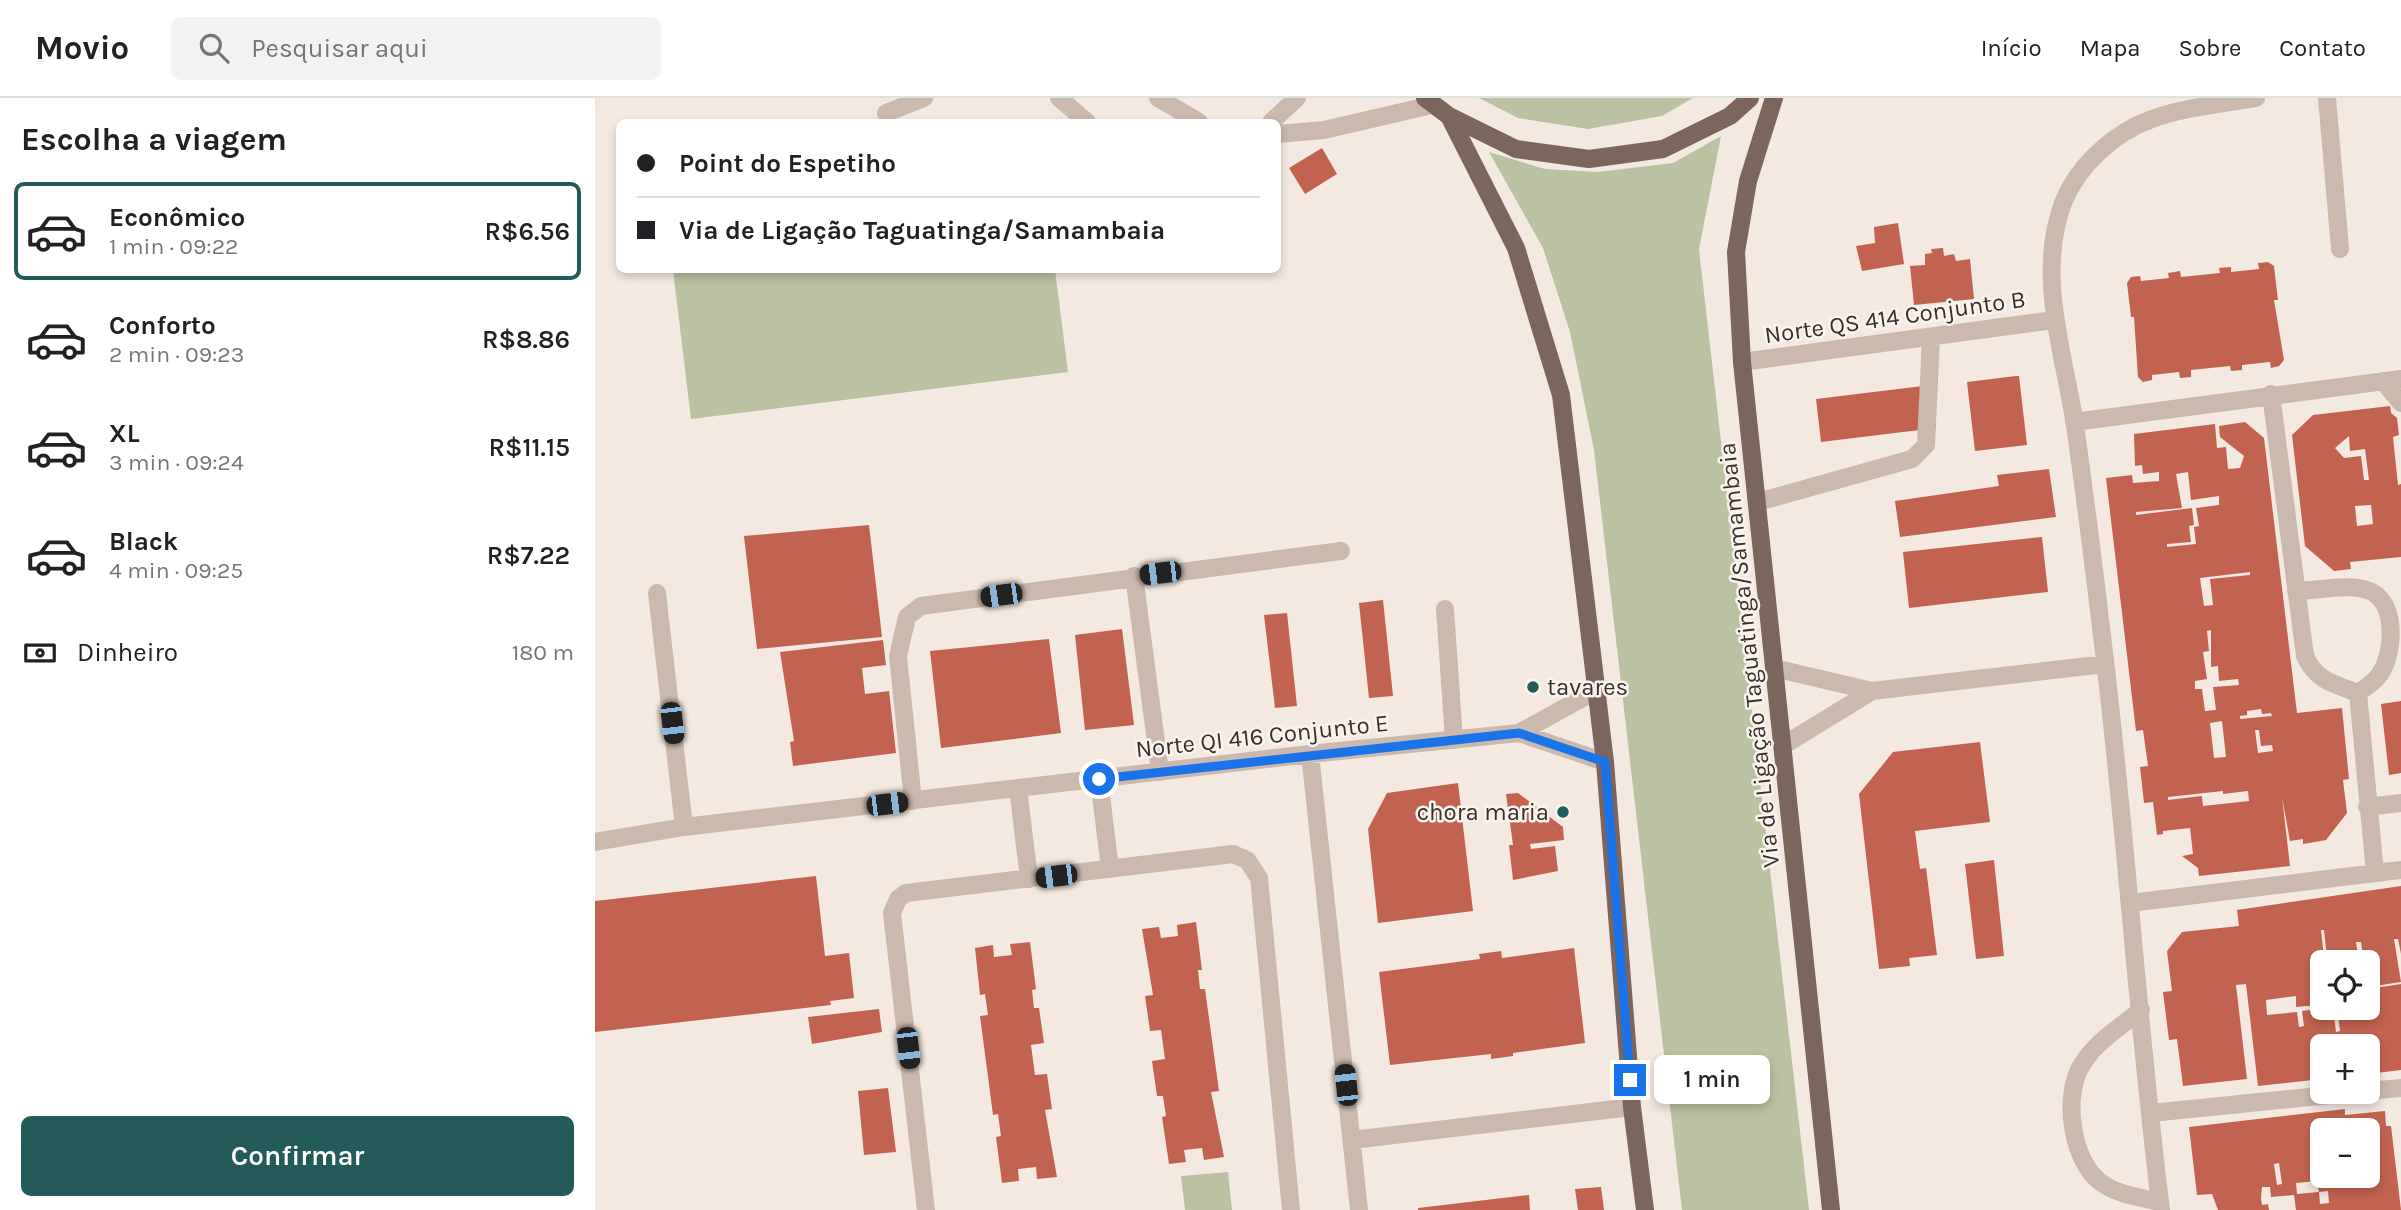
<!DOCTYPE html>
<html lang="pt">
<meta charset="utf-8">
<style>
body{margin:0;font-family:Karla,sans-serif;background:#f2f2f2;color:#202124;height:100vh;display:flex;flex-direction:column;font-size:26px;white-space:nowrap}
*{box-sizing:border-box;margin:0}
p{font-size:23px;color:#757577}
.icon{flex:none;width:38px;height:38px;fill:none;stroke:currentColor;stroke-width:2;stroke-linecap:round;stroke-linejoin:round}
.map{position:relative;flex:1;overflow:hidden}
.sheet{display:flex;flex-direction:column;background:#fff;width:595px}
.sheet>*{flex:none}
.top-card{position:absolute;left:21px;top:21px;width:665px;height:154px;border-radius:10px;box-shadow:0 4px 10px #0003;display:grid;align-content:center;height:154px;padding:0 21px;background:#fff}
.tools{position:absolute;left:1715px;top:852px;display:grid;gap:14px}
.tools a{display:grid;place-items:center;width:70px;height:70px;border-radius:10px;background:#fff;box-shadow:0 4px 10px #0003;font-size:35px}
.end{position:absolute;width:32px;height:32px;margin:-16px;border:9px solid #1a73e8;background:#fff;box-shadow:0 0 0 4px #fff}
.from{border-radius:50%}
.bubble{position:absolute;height:49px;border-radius:10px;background:#fff;box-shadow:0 4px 10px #0003;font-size:23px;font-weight:600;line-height:49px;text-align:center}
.car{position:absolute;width:21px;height:42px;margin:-21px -10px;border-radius:9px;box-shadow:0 0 5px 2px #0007;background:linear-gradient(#222 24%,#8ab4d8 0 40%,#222 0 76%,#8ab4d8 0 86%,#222 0)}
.top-card b{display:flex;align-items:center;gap:24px;height:66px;font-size:26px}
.top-card b+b{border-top:2px solid #e0e0e0}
.top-card i{width:18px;height:18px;background:#202124}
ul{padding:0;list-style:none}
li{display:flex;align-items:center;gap:21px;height:98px;margin:0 14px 10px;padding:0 7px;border:4px solid transparent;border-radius:10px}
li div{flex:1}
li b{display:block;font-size:26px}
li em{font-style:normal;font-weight:600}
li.selected{border-color:#225b5a}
li>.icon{width:63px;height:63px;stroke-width:1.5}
h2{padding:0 21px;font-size:32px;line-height:84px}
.pay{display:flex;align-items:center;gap:18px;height:77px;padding:0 21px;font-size:26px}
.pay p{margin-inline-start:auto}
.action{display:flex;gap:14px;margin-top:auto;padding:14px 21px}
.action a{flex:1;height:80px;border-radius:10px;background:#225b5a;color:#fff;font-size:28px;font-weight:600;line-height:80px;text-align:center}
header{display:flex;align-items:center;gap:42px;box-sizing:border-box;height:98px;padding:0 35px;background:#fff;border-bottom:2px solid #e0e0e0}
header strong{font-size:33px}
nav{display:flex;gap:38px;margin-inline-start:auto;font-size:24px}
.search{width:490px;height:63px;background:#f2f2f2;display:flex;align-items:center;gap:18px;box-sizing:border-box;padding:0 24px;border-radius:10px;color:#757577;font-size:26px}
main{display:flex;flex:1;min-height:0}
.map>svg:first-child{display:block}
</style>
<header>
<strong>Movio</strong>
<div class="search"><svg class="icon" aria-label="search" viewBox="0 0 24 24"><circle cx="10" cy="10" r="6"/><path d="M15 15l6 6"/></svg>Pesquisar aqui</div>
<nav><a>Início</a><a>Mapa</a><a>Sobre</a><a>Contato</a></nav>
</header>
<main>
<section class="sheet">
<h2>Escolha a viagem</h2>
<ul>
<li class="selected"><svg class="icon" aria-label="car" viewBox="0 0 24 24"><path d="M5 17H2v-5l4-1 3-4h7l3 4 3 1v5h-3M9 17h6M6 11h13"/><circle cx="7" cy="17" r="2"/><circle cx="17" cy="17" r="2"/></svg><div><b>Econômico</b><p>1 min · 09:22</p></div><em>R$6.56</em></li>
<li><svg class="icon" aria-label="car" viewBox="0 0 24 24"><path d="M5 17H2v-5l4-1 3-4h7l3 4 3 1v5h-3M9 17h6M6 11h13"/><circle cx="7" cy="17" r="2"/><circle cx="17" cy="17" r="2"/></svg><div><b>Conforto</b><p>2 min · 09:23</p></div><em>R$8.86</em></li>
<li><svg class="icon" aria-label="car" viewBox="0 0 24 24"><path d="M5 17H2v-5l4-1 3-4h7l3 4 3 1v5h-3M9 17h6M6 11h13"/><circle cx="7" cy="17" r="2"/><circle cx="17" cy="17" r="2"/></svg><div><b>XL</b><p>3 min · 09:24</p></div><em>R$11.15</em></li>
<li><svg class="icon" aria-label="car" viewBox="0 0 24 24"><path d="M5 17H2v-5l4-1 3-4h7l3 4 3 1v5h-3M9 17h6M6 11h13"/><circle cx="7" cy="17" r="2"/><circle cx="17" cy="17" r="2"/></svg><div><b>Black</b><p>4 min · 09:25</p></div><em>R$7.22</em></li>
</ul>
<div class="pay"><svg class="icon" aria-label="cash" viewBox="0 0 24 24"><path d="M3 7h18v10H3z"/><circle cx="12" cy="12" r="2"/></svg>Dinheiro<p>180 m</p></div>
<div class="action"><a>Confirmar</a></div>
</section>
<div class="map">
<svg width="1806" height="1112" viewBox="0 0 1806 1112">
<rect width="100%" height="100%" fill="#f3e9e1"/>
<path fill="#bac2a1" d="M884,0H1098L1067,18L993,31L923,20Z
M1126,38L1104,151L1214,1112H1087L999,352L975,234L948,150L894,54L950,71L1003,74L1078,65Z
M78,172H460L473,274L96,321Z
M633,1074L637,1112H590L586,1078Z"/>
<path fill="#c26350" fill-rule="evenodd" d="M727,50L742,76L710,96L694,70Z
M1303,125L1309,166L1267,173L1261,148L1280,145L1279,129Z
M1348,150L1349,158L1359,156L1361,163L1375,161L1379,201L1319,207L1315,168L1330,167V156L1337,155L1336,151Z
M1673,164L1679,168L1683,202H1679L1689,262L1684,268L1676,270L1675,264L1647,267V272L1636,273L1635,268L1596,272V279L1585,280L1584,274L1557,277V282L1548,284L1543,279L1539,219H1536L1532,185L1536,179L1545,178L1546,183L1574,180L1573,175L1585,173L1586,179L1625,175L1624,170L1636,169V174L1664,171L1663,165Z
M1421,278H1424L1432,347L1380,353L1372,284Z
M1336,287L1341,330L1226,344L1221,301Z
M1795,308L1796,315L1802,320L1804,337L1798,339L1803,387L1806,386V459L1755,464L1756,471L1739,473L1710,448L1697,337L1718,317ZM1754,338L1755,353L1770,351L1774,382H1769L1766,358L1749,360L1740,350ZM1776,407L1778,426L1762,428L1760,408Z
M1650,324L1669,340L1702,615L1747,610L1754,681L1748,682L1752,715L1731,742L1708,746V741L1695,743L1687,699L1695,768L1604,778L1603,770L1587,758L1598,756L1595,730L1568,733V736L1562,737L1558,704L1549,705L1545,669L1553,668L1548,632L1541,633L1511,380L1537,377L1538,385L1564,383V374L1548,376L1547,367L1540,368L1539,336L1620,326L1622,350L1631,349L1633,371L1645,370L1649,358L1625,339L1624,328ZM1593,374L1596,402L1624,398V407L1601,410L1604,428L1599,429L1601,446L1572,449V446L1596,444L1594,428L1599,427L1597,410L1541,417V414L1587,410L1581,376ZM1655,474V477L1615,481L1618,507L1609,508L1605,480ZM1616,532V569L1623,568L1624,583L1643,581L1644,587L1618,589L1621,612L1610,613L1607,591H1600V583L1612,581L1608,554L1614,553L1612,533ZM1666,611L1667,616L1676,615L1677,618L1645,621V618L1652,617V613ZM1627,623L1631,659L1619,660L1615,625ZM1660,632H1664L1666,648L1677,647L1678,653L1663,655ZM1628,693V696L1653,693L1654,703L1608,708L1607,698L1573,702V699Z
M1454,371L1461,419L1305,439L1300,403L1404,388L1402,377Z
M274,427L287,539L162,551L149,438Z
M1447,439L1453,494L1314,510L1308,454Z
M788,502L798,598L774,600L764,505Z
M692,515L702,608L680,610L669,517Z
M527,531L539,627L490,632L480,537Z
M454,541L466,635L346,650L335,553Z
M288,542L291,567L267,570L270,596L294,593L301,655L198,668L195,644L199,643L185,554Z
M1806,603V675L1794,677L1786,606Z
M1385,644L1395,724L1320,733L1325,771L1331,770L1342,857L1314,860L1315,868L1284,871L1264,696L1298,654Z
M863,685L878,813L783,825L773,731L792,695Z
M923,695L968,729L969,742L935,746L936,751L960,748L963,773L918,782L914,747H918L911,696Z
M1399,762L1409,858L1381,861L1370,766Z
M221,778L230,858L254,855L259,900L235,903L236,907L0,934V803Z
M1806,788V856L1803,841H1799L1806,884L1773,889V864H1769L1766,844H1761L1764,864H1727V910H1738L1741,934L1745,933L1742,910H1773V891L1806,886V972L1773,976V948H1727V981L1663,988L1651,886L1641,887L1652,981L1588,988L1582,941L1574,942L1568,894L1577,893L1572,853L1587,834L1644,828L1642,812ZM1726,832H1729L1732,860H1729ZM1701,898V909L1723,907L1722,911L1707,913L1709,928L1704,929L1702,914L1672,917L1671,902Z
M601,824L607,872H603L605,891H610L624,993L616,994L629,1059L609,1062L607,1050L589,1052L591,1064L574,1066L567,1019L571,1018L568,998H562L557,963L570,961L566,932L555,933L550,898L558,897L547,831L564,829L566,840L583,838L582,827Z
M435,844L441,891L437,892L439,910H444L449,945L436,947L440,977L452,976L457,1011L450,1012L462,1079L442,1081L441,1069L423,1071L424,1083L407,1085L401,1039L406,1038L403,1016L398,1017L385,918L393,917L390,896L385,897L380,850L398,847L399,859L417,857L415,846Z
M979,850L990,945L918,955V958L896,961V956L795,967L784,874L885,861L884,856L906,853L907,860Z
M284,911L287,934L217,946L213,919Z
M293,990L301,1054L269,1057L263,993Z
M1750,1011V1017L1790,1013L1791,1028H1796L1806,1112H1701L1699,1097L1676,1099L1675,1089H1667L1666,1100L1667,1107L1673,1106L1674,1112H1623L1617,1096L1602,1097L1594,1029ZM1727,1032H1773V1078H1727ZM1684,1065L1687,1086L1682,1087L1679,1066ZM1722,1083L1724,1094L1733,1093L1734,1105L1725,1106L1724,1094L1702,1096L1701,1085Z
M1006,1089L1009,1112H983L980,1091Z
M934,1097L935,1112H823V1110Z"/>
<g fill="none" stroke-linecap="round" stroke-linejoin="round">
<path stroke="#cbb9ad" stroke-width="18" d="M464,0L492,24
M563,0L604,24
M1732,0L1745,151
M291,15L329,0
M676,24L702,0
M682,36L729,32L837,7
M1147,264L1459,222
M1788,283L1806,305
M1676,296L1710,558C1721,583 1739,586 1763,595
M1479,324L1806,281
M1163,404L1317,361L1331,347L1336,239
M539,478L565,674
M1701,493C1721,493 1752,485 1772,492C1801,501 1799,547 1789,569C1784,581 1773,588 1763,595
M62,495L89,729
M850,511L859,642
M1179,570L1277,593L1510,566
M1763,595L1780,775
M924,635L1010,664
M1189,647L1277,593
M715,656L764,1112
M504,681L515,771
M423,690L434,781
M318,703L303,558L312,519L326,508L746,453
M1772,709L1806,705
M0,744L89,729L715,656L924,635L1000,593
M1535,805L1806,772
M1546,912C1525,929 1496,947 1484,972C1469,1003 1477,1060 1504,1083C1521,1097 1545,1099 1565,1104
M1773,993L1806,990
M1556,1015L1764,994
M757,1042L1037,1009
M331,1112L297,815L303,801L311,795L638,756L652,762L664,780L696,1112
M1566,1112C1543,930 1532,746 1510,563C1501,485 1491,406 1480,327C1469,255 1441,178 1468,105C1483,67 1520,34 1557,21C1589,9 1628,6 1661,0"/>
<path stroke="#7b655d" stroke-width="18" d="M830,0L854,18L921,51L994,61L1068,51L1135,18L1155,0
M1179,0L1153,83L1141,154L1147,264L1236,1112
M854,18L921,150L966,297L1010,664L1037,1009L1050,1112"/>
</g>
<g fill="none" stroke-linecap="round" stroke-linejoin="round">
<path stroke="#1a73e8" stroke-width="9" d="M504,681L924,635L1010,664L1035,982"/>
</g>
<g fill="#225b5a" stroke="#faf4ee" stroke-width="2.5">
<circle cx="938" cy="589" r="7"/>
<circle cx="968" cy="714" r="7"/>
</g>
<g text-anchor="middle" stroke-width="5" stroke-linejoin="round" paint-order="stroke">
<g font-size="24" fill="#3a2f2b" stroke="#faf4ee">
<text transform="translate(1300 219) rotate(-8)" y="8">Norte QS 414 Conjunto B</text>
<text transform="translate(1154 557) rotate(-96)" y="8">Via de Ligação Taguatinga/Samambaia</text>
<text transform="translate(667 638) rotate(-6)" y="8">Norte QI 416 Conjunto E</text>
</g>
<g font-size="24" fill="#3a2f2b" stroke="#faf4ee" text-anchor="start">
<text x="952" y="597">tavares</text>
<text x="954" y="722" text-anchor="end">chora maria</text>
</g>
</g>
</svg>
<div class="tools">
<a><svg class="icon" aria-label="locate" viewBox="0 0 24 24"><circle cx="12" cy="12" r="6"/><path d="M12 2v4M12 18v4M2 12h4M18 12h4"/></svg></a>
<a>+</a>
<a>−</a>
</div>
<i class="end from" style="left:504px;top:681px"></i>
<i class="end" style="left:1035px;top:982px"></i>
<div class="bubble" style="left:1059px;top:957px;width:116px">1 min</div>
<i class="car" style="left:565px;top:475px;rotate:263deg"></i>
<i class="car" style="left:406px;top:497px;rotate:262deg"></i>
<i class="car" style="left:77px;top:625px;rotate:173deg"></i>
<i class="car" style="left:292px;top:706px;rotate:83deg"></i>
<i class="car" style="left:461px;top:778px;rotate:263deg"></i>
<i class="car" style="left:313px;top:950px;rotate:173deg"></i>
<i class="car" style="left:751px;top:987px;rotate:354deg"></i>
<div class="top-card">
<b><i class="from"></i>Point do Espetiho</b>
<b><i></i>Via de Ligação Taguatinga/Samambaia</b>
</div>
</div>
</main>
